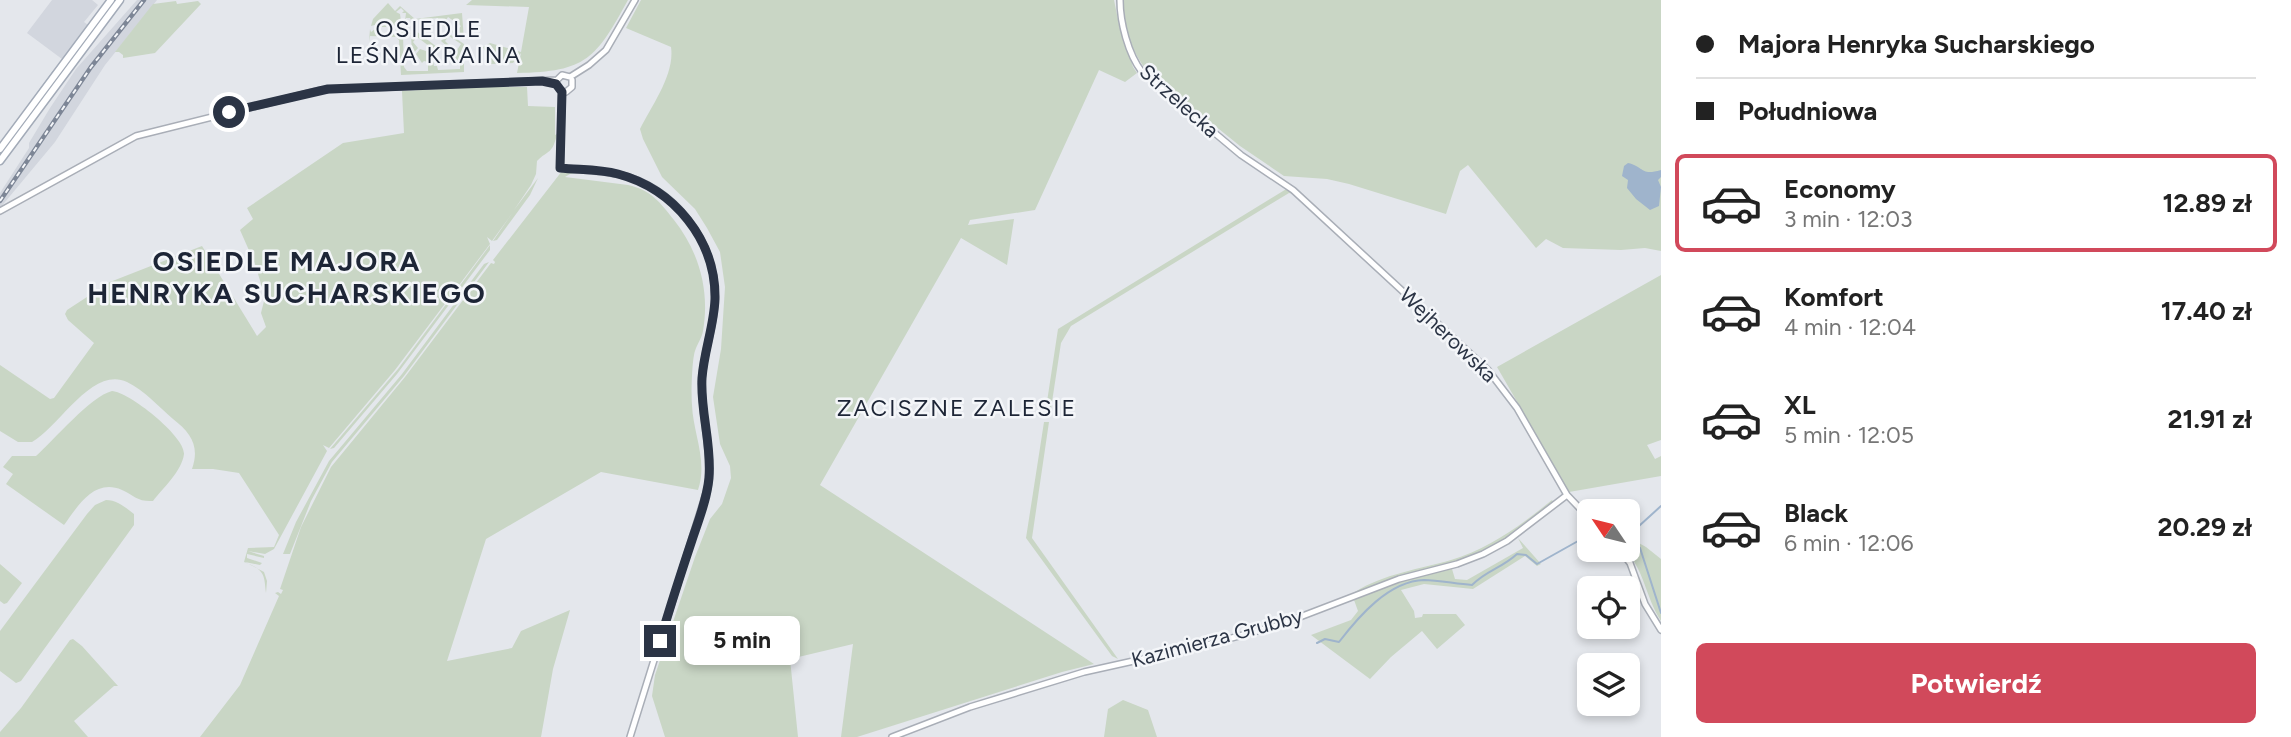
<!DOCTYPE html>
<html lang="pl">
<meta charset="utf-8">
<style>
body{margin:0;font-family:Figtree,sans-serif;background:#f6f6f6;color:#222;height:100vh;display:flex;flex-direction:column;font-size:26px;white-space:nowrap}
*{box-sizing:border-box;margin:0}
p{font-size:23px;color:#767676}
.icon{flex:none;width:38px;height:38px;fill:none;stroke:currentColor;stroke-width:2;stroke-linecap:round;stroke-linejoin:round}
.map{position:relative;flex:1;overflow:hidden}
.details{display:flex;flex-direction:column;background:#fff;width:630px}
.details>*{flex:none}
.hud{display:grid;align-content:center;height:154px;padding:0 35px;background:#fff}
.needle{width:46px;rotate:305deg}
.controls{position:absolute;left:1577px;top:499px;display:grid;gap:14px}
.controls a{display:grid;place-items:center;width:63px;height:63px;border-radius:10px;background:#fff;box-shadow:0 4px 10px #0003;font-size:35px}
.end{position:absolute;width:32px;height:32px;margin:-16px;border:9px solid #2b3445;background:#fff;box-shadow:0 0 0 4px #fff}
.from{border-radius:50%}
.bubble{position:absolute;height:49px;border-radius:10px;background:#fff;box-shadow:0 4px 10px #0003;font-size:23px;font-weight:700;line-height:49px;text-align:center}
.hud b{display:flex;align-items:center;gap:24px;height:66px;font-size:26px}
.hud b+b{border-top:2px solid #e0e0e0}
.hud i{width:18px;height:18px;background:#222}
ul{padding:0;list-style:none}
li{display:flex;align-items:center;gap:21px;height:98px;margin:0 14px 10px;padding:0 21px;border:4px solid transparent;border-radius:10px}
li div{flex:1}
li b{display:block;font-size:26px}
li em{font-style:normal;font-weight:700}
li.on{border-color:#d1495b}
li>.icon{width:63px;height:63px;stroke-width:1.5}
.primary-button{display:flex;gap:14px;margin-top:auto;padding:14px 35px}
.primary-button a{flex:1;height:80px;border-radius:10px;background:#d1495b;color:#fff;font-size:28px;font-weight:700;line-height:80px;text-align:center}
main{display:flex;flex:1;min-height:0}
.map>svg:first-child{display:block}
</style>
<main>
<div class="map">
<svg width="1661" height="737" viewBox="0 0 1661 737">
<rect width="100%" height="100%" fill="#e4e7ec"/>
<path fill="#d2d6de" d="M52,0H92L98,5L84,22L88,25L62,59L27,33Z
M137,0H157L105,65L55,142L0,208V193L29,148V143L50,108L76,69Z"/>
<path fill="#c9d6c5" d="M472,0H628C596,58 587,72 517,73L521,53L513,63L491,64L483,47L490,43L521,52L529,7L466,5Z
M641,0H1114L1120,30L1123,32L1133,67L1137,73L1125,82L1099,70L1035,210L970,220L968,225L1014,219L1007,265L961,238L820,485L1094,664L1062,672L857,737H841L853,644L790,659L798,737H665L652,696L655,675L695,557L710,519L722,504L731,478L730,466L720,444L713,397L721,349L725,287L720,252L707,228L695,209L662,177L643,139L640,129C652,105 675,74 671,47L626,28Z
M1122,0H1661V251L1645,248L1621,250L1563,248L1546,239L1536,248L1468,165L1460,171L1446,214L1349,184L1327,179L1284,176L1240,146L1147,71C1131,51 1124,26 1122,0Z
M176,1L177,4L198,1L201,4L155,53L123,58V55L119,52H115L153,4Z
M388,3L395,11L400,6L415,19L462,13L464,40L461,35H456L449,30L457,31L461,26L448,17L445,22L449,26L448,29L441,24L442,21H438V18L411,20L410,18H406L405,21L406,13H402L404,11L401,8L396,12L400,14L401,21H398L399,25L401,24L400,27L386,24V27H378V24L371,26L373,19Z
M370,29L371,32L375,29V32L401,34L402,31L405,34L403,35L404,67L407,71H428V62L424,61L422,63L416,54L420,49L426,51L429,46L417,37L413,42L418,48L412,55L411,34L409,33L412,32V34H416V31L437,47L439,45L440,49L432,57L434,66H437L438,70L460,69V61L455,60L453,62L451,60L450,51L448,49L450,47L457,50L461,44L449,36L445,41L449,45L448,47L441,41L448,33L464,44V72L401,75L399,40L396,37L370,36L369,42Z
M478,87H527L528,106L555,107V135L557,134C552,155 549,149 537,161L536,174L531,185L514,210L538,178L530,195L497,240L493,241L513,212L492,241L487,237L490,244L395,370L329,448L323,445L327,451L274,549L265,554L248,551L264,556V558L247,554V558L262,563L260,565L245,562L264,572L267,581L266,593C264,574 265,570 244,562L248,548L274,547L279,535L239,473L213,469H192C200,446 191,433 173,419C159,407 144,390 127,382C92,366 60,426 32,442H18L0,431V365L50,399L54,398L94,343L68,320L65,314L67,310L110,282L202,246L257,336L266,327L261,313L265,297L255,264L240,230L253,219L247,208L343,143L404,133L402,91Z
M562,171L581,172L570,174L565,177L628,185C651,190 660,202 674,220C699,252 710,290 703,331C702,338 697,344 695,351C692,359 691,395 692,405C693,433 708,461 698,490L601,472L486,539L447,661L512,648L521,631L570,610L553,669L541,737H200L240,685L279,596L275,593L278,592L281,594L283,590L280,589L301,527L331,467L405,377L491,263L494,264L495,262L493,260Z
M1288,188L1294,194L1289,193L1071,326L1061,343L1050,415H1045L1058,329Z
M490,245V250L397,374L334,448L330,449L398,369Z
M489,262L404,376L332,462L311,501L290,554H283L296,522L329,461L402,374L484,264Z
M1661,275V440L1647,445L1655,459L1661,456V476L1569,492L1497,367Z
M112,391C129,392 185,436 184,454C182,471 163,488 153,501C138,502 135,496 122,490C94,478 78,506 64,525L6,484L13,474L3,467L12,456H36C54,440 91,396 112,391Z
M1044,422H1049L1032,538L1118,659L1112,656L1026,538Z
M106,500C117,500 125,507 134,514V525L21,681L16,683L0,671V631L87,514L95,505Z
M1552,500L1554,503C1536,518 1517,533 1497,545C1458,568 1400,580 1357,593L1355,592C1383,574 1420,569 1451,560C1491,548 1521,525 1552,500Z
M1628,537L1646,547L1661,559V621C1646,598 1644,569 1625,550H1628Z
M1518,538L1541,564L1537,566L1525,556L1473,589L1424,584L1401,590L1414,611L1415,618L1422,617L1423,614H1456L1465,625L1437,649L1422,631L1391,657L1370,679L1311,635L1351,620L1358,611L1354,600L1407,579L1452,569L1455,579L1467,580L1523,548Z
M0,564L22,583L7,603L4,604L0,601Z
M73,639L82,646L118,686H114L74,721L88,737H0V732L21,708L70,640Z
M1123,700L1148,710L1157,737H1104L1108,709Z"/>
<path fill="#9fb4cc" d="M1628,163C1645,167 1640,176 1661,170V177L1658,180L1661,187L1659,206L1650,210L1636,199L1627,188L1628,180L1622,176L1624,166Z"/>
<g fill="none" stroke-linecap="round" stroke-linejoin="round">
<path stroke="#9fb4cc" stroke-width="2" d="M22,115L54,71
M1628,536L1661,506
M1628,543L1640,548L1661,613
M1317,643L1325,639L1339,642C1359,616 1389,581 1424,580C1439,580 1456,584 1472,585C1487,570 1502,568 1517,554L1526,555L1537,564L1587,536"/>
<defs>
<path id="secondary" d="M1120,0C1120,22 1128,54 1142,72L1241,155L1293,190L1488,370L1517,408L1567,495L1589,518
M570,77L589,65L606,50L635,0
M562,91L560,168C583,170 606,170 629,177C680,194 717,246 715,301C714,328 703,353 702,380C701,416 712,450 708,487L630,737
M566,92L572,87V80
M0,211L136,136L321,90L557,80L562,75L570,77
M1620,550L1630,563L1645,604L1661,630
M892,737L970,707L1084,672L1210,644L1279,625L1399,579L1457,564L1483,554L1507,541L1567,495"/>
<path id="primary" d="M0,149L111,0
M0,161L120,0"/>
</defs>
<use href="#secondary" stroke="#a9aeb7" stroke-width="8"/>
<use href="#primary" stroke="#a3abb8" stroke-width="9"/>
<use href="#secondary" stroke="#fff" stroke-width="5"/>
<use href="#primary" stroke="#fff" stroke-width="6"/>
<defs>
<path id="rail" d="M0,201L91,67L144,0"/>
</defs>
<use href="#rail" stroke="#7d8696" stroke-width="4.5"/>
<use href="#rail" stroke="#f4f6f9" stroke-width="2" stroke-dasharray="5" stroke-linecap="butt"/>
</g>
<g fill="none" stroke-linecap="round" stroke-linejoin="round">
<path stroke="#2b3445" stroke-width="9" d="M229,112L328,89L542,81L556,84L562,92L560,168C579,170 599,169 618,174C674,189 716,240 715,299C714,326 704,351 702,378C700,411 712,444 709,478C707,499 699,519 692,540C681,573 670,607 660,641"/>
</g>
<g text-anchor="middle" stroke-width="5" stroke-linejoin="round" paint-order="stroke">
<g font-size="21" fill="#2b3445" stroke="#f4f6f9">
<text transform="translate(1179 101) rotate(42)" y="7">Strzelecka</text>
<text transform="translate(1448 335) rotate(44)" y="7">Wejherowska</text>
<text transform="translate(1217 638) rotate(-15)" y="7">Kazimierza Grubby</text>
</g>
<g font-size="23" letter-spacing="2" fill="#1d2536" stroke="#f4f6f9">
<text x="429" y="37">OSIEDLE<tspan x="429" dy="26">LEŚNA KRAINA</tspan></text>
<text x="957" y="416">ZACISZNE ZALESIE</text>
</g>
<g font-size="28" font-weight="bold" letter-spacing="2" fill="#1d2536" stroke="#f4f6f9">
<text x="287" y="271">OSIEDLE MAJORA<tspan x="287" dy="32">HENRYKA SUCHARSKIEGO</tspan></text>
</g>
</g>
</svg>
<div class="controls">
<a><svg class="needle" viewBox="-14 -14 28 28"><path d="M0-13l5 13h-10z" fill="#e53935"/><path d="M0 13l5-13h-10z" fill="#767676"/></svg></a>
<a><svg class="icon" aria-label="locate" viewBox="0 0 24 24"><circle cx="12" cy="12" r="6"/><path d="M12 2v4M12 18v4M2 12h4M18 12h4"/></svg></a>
<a><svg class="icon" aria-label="layers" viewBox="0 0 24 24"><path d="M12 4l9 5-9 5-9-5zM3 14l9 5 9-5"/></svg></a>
</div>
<i class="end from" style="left:229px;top:112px"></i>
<i class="end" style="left:660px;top:641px"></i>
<div class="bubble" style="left:684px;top:616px;width:116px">5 min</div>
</div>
<section class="details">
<div class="hud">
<b><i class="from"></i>Majora Henryka Sucharskiego</b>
<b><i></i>Południowa</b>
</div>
<ul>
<li class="on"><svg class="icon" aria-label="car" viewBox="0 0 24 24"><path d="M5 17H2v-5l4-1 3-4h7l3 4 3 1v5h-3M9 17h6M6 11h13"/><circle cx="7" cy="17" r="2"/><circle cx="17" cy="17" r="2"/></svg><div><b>Economy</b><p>3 min · 12:03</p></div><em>12.89 zł</em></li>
<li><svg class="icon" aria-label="car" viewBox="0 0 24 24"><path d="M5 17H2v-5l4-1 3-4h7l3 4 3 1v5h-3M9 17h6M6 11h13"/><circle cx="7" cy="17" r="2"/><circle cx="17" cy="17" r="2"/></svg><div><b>Komfort</b><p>4 min · 12:04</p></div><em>17.40 zł</em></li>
<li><svg class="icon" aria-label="car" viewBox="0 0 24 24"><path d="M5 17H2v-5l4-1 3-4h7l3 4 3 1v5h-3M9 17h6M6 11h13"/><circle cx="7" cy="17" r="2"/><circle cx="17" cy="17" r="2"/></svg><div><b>XL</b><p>5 min · 12:05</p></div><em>21.91 zł</em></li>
<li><svg class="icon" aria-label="car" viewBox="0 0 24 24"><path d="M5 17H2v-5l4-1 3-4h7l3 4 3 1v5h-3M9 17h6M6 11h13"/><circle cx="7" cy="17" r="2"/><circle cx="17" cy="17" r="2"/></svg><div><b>Black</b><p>6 min · 12:06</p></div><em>20.29 zł</em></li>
</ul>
<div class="primary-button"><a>Potwierdź</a></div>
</section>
</main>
